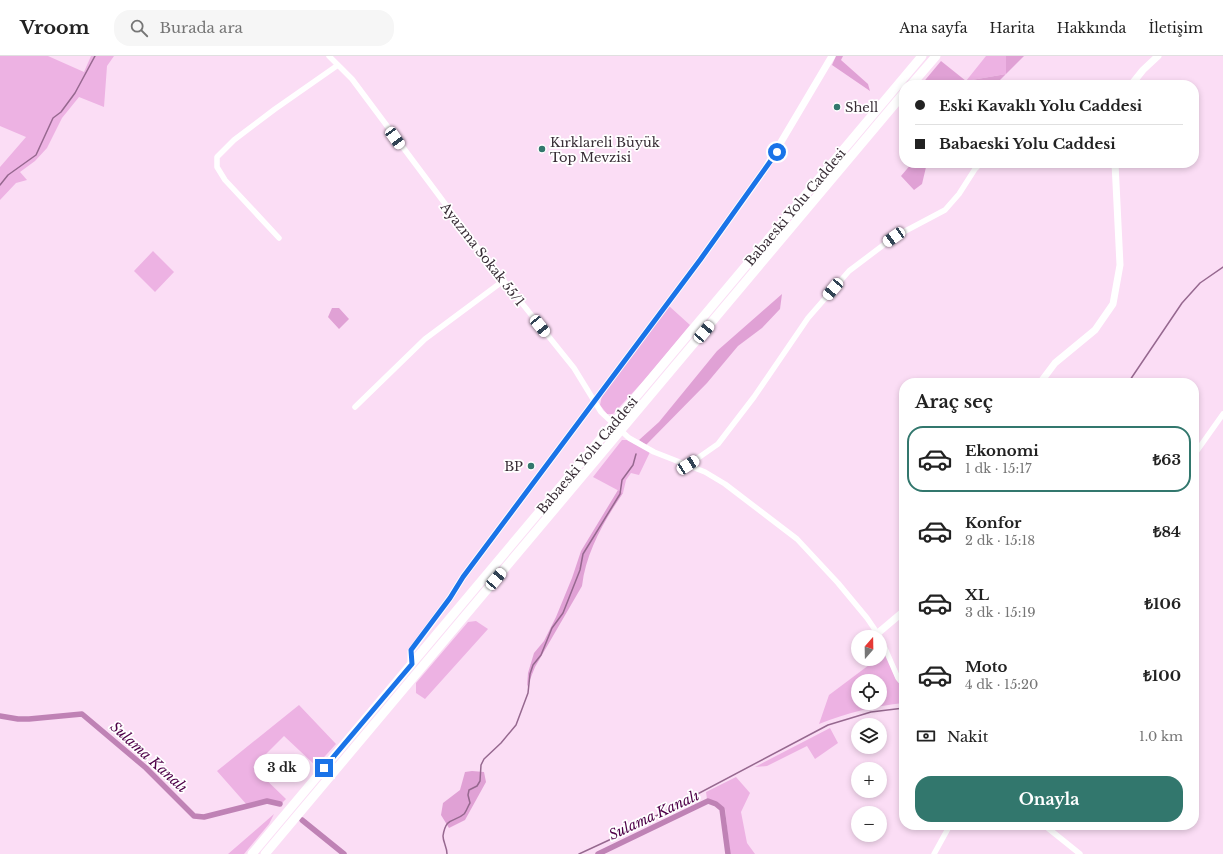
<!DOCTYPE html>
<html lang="tr">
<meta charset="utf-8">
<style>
body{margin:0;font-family:"Libre Baskerville",serif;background:#f6f6f6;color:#222;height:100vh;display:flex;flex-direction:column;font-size:15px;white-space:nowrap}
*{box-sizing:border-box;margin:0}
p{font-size:13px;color:#767676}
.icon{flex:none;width:22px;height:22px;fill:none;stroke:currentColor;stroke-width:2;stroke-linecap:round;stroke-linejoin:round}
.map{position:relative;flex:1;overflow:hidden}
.drawer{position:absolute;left:899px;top:322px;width:300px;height:452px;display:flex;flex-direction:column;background:#fff;border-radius:16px;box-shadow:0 2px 6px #0003}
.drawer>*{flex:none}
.banner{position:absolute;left:899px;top:24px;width:300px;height:88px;border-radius:16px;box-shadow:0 2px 6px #0003;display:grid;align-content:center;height:88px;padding:0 16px;background:#fff}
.needle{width:26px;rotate:20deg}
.fabs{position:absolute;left:851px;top:574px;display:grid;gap:8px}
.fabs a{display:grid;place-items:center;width:36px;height:36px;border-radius:50%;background:#fff;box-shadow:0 2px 6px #0003;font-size:20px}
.end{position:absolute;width:18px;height:18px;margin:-9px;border:5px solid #1a73e8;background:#fff;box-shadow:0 0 0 2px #fff}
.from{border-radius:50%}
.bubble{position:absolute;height:28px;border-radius:14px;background:#fff;box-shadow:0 2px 6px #0003;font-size:13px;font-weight:700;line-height:28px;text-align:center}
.car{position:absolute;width:12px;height:24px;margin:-12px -6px;border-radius:5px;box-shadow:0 0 3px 1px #0007;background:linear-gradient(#fff 24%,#345 0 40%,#fff 0 76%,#345 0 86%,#fff 0)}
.banner b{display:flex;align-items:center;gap:14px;height:38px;font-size:15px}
.banner b+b{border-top:1px solid #e0e0e0}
.banner i{width:10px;height:10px;background:#222}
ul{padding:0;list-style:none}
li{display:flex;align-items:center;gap:12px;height:66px;margin:0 8px 6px;padding:0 8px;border:2px solid transparent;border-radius:16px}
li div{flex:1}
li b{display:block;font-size:15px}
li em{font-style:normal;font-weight:700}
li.on{border-color:#32776d}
li>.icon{width:36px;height:36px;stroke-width:1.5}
h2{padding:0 16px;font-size:18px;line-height:48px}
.pay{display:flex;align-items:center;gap:10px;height:44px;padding:0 16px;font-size:15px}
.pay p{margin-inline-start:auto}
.action{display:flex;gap:8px;margin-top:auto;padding:8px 16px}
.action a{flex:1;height:46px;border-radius:16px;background:#32776d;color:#fff;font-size:16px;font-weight:700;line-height:46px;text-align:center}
header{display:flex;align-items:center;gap:24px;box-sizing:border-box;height:56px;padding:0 20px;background:#fff;border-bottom:1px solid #e0e0e0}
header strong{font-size:19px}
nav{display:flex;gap:22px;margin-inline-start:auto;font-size:14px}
.search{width:280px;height:36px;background:#f6f6f6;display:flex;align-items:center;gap:10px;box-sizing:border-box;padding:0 14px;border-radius:16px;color:#767676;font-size:15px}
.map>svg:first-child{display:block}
</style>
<header>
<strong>Vroom</strong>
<div class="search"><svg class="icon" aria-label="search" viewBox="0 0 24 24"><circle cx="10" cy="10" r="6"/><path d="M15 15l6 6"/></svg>Burada ara</div>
<nav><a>Ana sayfa</a><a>Harita</a><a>Hakkında</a><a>İletişim</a></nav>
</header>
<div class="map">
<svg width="1223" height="798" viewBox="0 0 1223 798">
<rect width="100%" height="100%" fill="#fbddf5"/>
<path fill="#edb2e3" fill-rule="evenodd" d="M0,0H48L84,16L91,0H114L107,10L104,51L79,41L62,62L47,92L35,105L20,116L27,124L16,127L0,144V111L26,81L0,70Z
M986,0H1006V18L966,25Z
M153,195L174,216L155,236L134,215Z
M669,250L690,269L648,320L613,358H607L600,349L602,339Z
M622,384H628L650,396L639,419L631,417L626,424L623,437L593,421Z
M476,565L488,573L425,643L416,637V627L468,566Z
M885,597L896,623L904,632V647C874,650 847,657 819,668L829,639L877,603H880V601ZM858,625H880V647H858Z
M299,649L336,688L316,710L284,680L253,711L286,743L281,748C269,742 260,745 247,749L217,715Z
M830,672L838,687L815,703L807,690L767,710L755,711Z
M736,721L750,737L741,756L747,787L755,798H730L725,753L718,747L707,743L706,736Z
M274,758L269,768L244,798H228Z"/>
<path fill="#e0a1d5" d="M836,0H843L841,4L868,28L870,35L832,9Z
M1006,0H1024L995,29H921L941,5L966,25L1006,18Z
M912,107H927L922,128L914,134L901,120Z
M782,238L780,253L762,272L738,290L707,327L646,389L639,384L659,366L717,295Z
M332,252H339L349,263L339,273L328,261Z
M618,434L623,437C604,465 586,496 582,530L535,611L527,631L528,617L534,597L544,585L556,561L572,522L581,495Z
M472,715L484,716L486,726L465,764L449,772L441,759L443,747L460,734L465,716Z"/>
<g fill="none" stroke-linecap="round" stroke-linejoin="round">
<path stroke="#96688f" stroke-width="1.5" d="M0,129L8,119L36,99L53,62L61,56L75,37L95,0
M1128,327L1182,247L1200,227L1223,211
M447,798C447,791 443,786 443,780C446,760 454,767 464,758C466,756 468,750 470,747L468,739L469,734L477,730L480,725L481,709L484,703L501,687L516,669L528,637L530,618L533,609L541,599L552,572L563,557L580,514L583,498L620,438L622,424L633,409L636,398
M579,798L620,779L828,669L871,656L904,652"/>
<path stroke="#bf82b5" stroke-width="5.5" d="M0,660L18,663H29L82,658L146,712L194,760L204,761L267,745L280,748
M302,764L344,798
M598,798L708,745L716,748L722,753L728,798"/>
<path stroke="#fff" stroke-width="5.5" d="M329,0L352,23L484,200L574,312L601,356L629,382L654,396L705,416L725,428L797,483L838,527L867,562L880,581
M279,182L225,124L217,111V101L234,84L275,53L338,9
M355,351L425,283L503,225
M1194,399L1223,358
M688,409L718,388L754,341L808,262L849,215L894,181L945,154L959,138L975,113L979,109L990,107
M880,581L898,622L904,629
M1044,769L1080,798
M934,798L950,769"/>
<path stroke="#fff" stroke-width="7" d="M1131,29L1143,14L1158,0
M1040,327L1055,307L1095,274L1113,248L1120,209L1115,107
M878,577L904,555
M411,608V595L450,542L463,521L700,204L765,113L832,0"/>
<path stroke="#fff" stroke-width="9" d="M911,29L936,0
M252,798L922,0
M265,798L904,37"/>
</g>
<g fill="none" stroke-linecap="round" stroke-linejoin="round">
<path stroke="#1a73e8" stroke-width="5" d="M324,712L412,608L411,594L450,542L463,521L700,204L777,96"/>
</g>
<g fill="#32776d" stroke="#fff" stroke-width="1.5">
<circle cx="837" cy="51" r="4"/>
<circle cx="542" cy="93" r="4"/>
<circle cx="531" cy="410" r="4"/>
</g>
<g text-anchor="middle" stroke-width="3.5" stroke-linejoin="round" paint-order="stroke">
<g font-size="13" fill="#382d36" stroke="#fff" text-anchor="start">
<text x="845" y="56">Shell</text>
<text x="550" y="91">Kırklareli Büyük<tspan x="550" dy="15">Top Mevzisi</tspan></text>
<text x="523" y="415" text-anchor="end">BP</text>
</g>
<g font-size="13" fill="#382d36" stroke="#fff">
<text transform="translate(795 151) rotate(-50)" y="5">Babaeski Yolu Caddesi</text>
<text transform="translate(483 198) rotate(52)" y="5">Ayazma Sokak 55/1</text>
<text transform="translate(587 399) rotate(-50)" y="5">Babaeski Yolu Caddesi</text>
</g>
<g font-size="14" font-style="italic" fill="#4e0148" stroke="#fff">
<text transform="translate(149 701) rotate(42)" y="5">Sulama Kanalı</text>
<text transform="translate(654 759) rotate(-25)" y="5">Sulama Kanalı</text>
</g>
</g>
</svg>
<div class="fabs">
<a><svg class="needle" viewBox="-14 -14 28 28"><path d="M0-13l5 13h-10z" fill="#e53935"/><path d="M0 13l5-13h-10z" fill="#767676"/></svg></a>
<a><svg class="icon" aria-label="locate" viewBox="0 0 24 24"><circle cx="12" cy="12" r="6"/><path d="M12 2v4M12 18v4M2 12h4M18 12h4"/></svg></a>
<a><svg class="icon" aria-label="layers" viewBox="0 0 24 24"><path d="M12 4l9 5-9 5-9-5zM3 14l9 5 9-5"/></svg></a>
<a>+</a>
<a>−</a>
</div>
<i class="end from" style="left:777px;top:96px"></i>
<i class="end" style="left:324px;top:712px"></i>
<div class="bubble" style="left:254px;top:698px;width:56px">3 dk</div>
<i class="car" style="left:395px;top:82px;rotate:144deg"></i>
<i class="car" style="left:894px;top:181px;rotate:235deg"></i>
<i class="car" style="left:833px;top:233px;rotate:220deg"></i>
<i class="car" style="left:540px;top:270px;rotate:141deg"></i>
<i class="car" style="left:704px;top:276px;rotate:40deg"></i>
<i class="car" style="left:688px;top:409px;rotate:57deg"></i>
<i class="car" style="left:496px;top:523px;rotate:40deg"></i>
<div class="banner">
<b><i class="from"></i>Eski Kavaklı Yolu Caddesi</b>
<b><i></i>Babaeski Yolu Caddesi</b>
</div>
<section class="drawer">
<h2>Araç seç</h2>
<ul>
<li class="on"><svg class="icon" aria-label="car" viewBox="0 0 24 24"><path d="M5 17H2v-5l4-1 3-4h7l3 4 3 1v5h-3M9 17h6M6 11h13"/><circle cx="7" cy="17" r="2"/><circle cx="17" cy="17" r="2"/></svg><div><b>Ekonomi</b><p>1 dk · 15:17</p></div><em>₺63</em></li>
<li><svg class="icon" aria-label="car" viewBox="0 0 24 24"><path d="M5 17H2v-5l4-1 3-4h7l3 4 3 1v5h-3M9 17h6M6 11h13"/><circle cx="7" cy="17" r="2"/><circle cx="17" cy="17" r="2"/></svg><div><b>Konfor</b><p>2 dk · 15:18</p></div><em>₺84</em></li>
<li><svg class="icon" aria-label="car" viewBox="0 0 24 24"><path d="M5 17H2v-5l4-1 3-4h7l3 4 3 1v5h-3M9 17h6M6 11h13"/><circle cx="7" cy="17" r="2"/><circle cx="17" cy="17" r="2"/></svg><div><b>XL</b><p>3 dk · 15:19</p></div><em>₺106</em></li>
<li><svg class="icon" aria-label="car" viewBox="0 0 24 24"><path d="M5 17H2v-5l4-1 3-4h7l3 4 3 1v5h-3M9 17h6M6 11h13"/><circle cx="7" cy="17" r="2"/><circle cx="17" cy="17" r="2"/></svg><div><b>Moto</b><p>4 dk · 15:20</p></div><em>₺100</em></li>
</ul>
<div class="pay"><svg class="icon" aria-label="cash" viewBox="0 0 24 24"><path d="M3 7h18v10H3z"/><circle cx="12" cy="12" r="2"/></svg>Nakit<p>1.0 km</p></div>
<div class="action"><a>Onayla</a></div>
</section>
</div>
